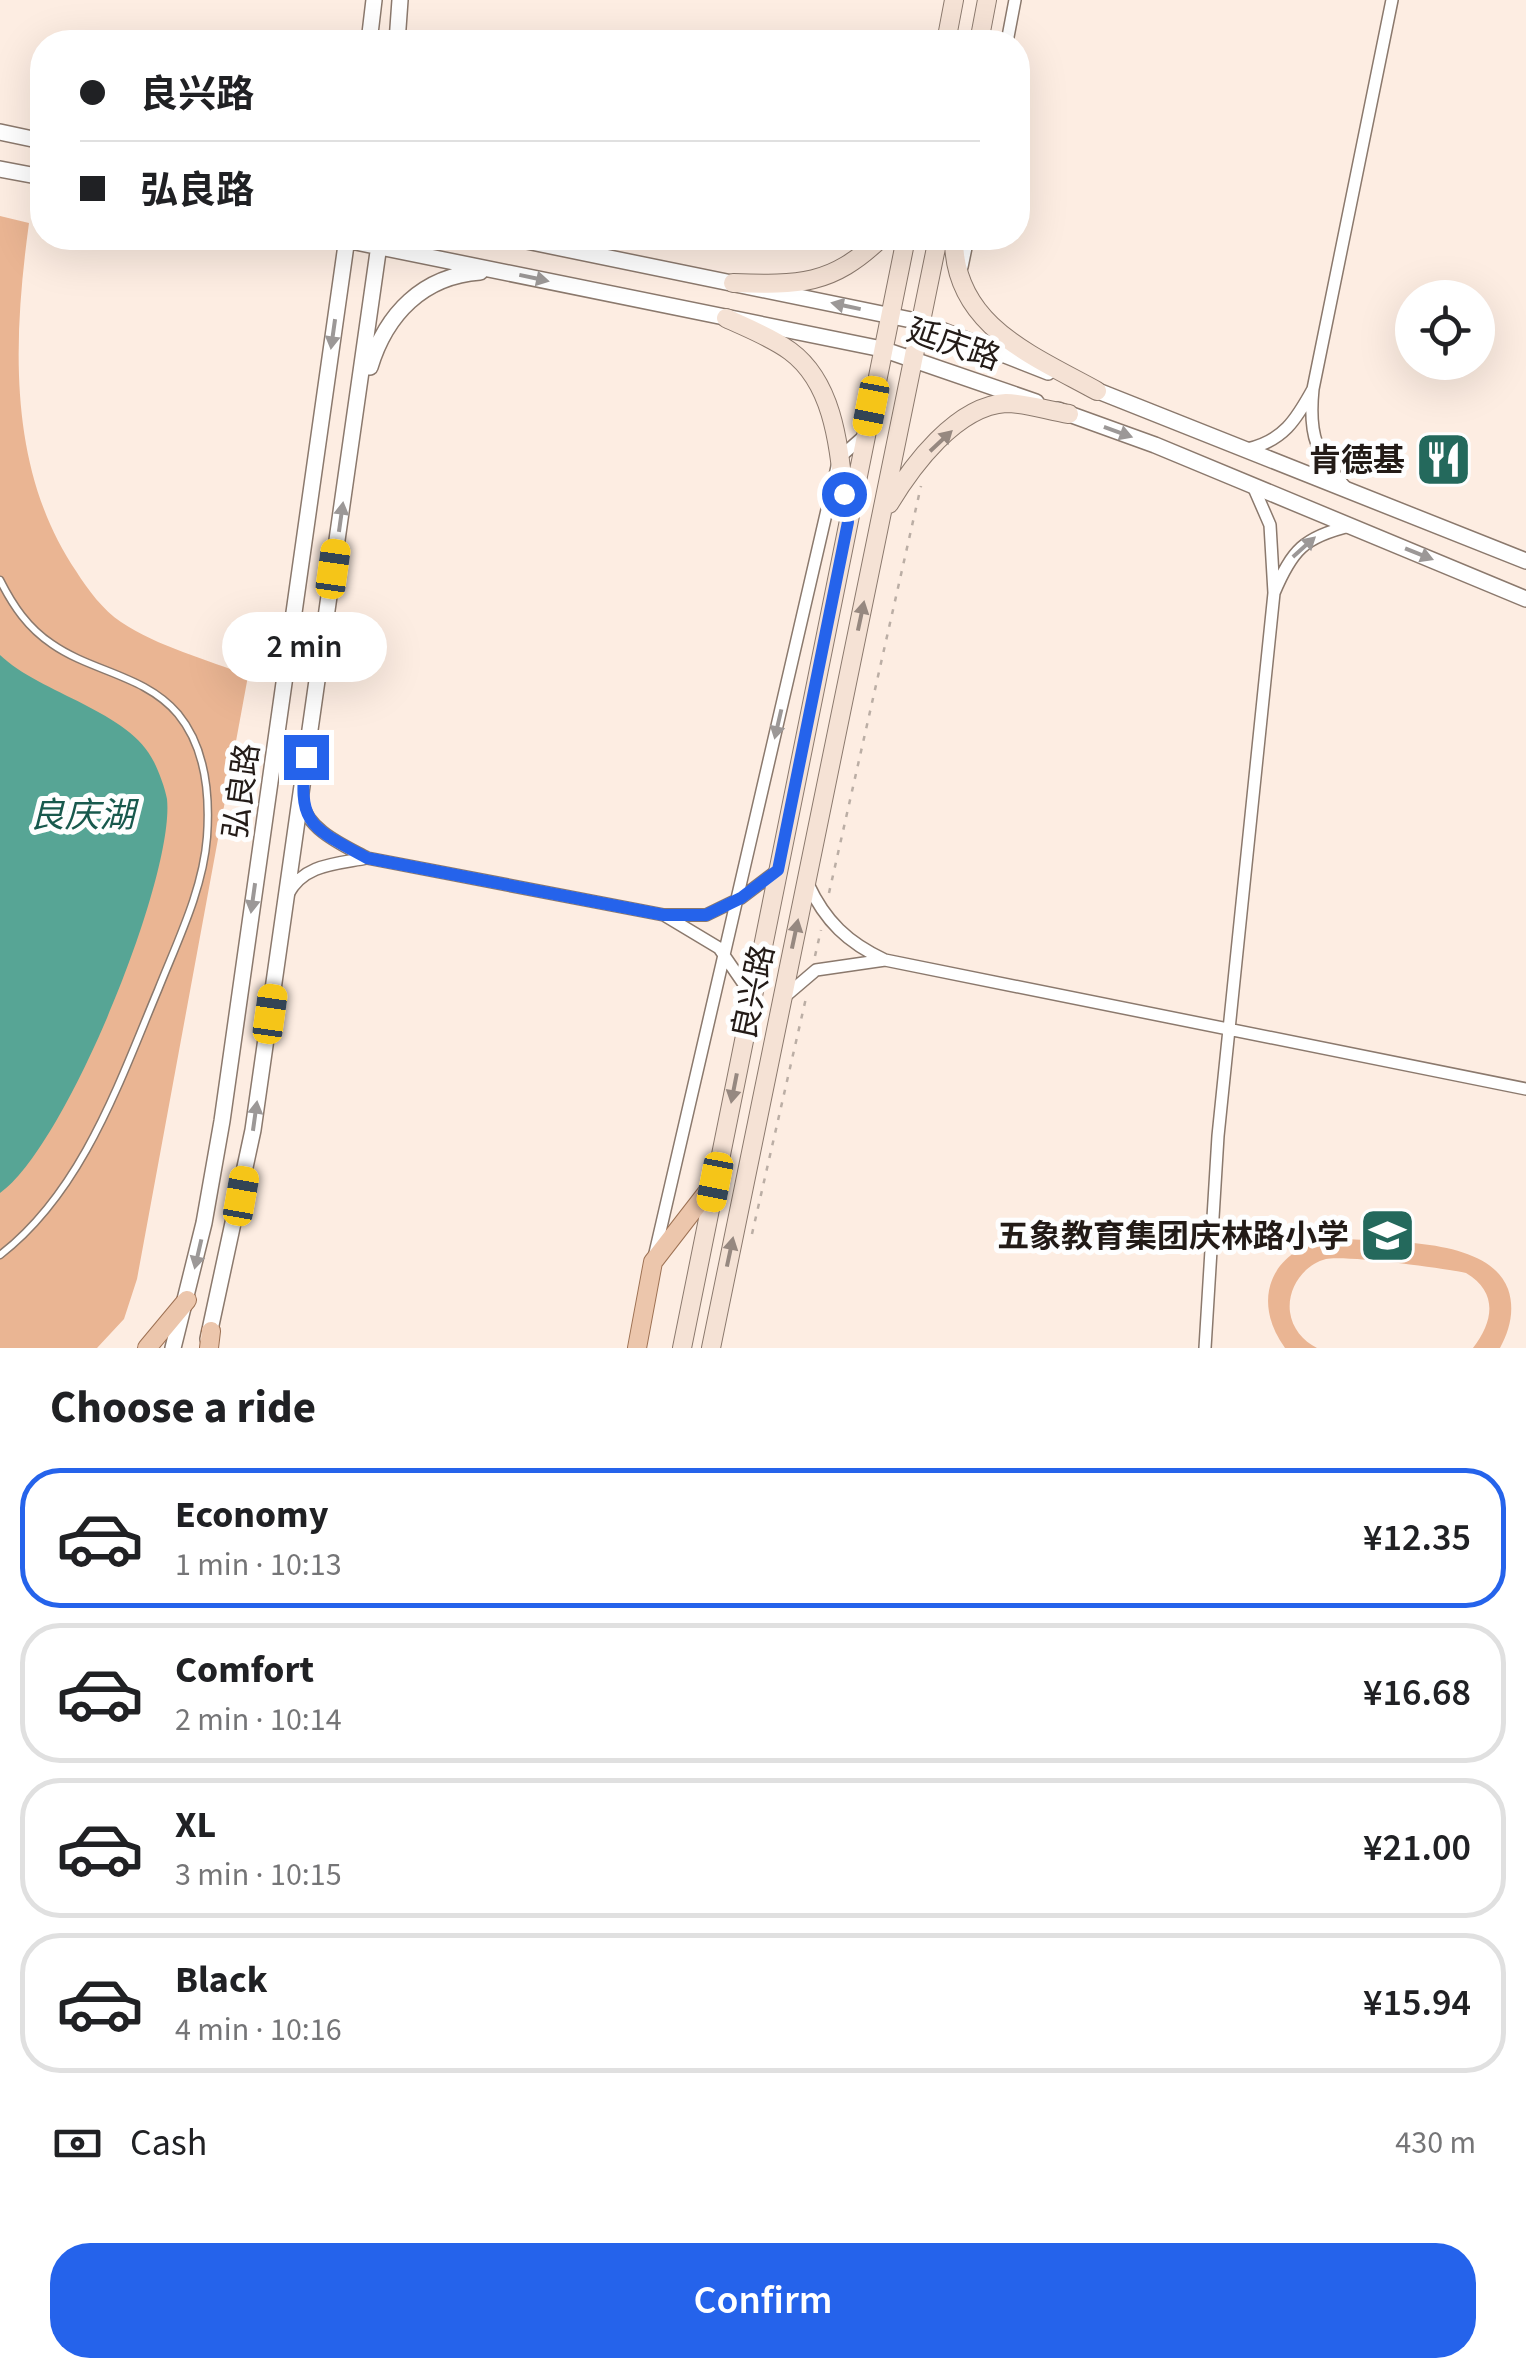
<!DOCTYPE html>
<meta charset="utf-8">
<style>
body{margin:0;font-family:"Source Sans 3","Noto Sans SC",sans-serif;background:#f2f2f2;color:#202124;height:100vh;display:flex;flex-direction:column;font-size:38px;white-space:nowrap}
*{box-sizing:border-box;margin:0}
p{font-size:32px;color:#757577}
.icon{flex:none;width:55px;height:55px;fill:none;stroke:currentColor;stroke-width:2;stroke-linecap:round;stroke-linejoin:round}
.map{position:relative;height:1348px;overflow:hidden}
.details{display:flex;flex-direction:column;background:#fff;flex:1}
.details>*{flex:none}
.guide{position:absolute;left:30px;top:30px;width:1000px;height:220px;border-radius:40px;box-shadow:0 10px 40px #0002;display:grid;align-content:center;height:220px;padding:0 50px;background:#fff}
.controls{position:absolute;left:1395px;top:280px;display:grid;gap:20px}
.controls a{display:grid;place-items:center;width:100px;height:100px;border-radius:50%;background:#fff;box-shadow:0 10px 40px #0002;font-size:50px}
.end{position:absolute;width:45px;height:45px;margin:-22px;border:12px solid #2563eb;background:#fff;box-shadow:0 0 0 5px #fff}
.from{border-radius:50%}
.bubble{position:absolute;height:70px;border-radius:35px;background:#fff;box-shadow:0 10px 40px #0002;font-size:32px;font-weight:600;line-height:70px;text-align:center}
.car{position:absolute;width:30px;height:60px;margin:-30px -15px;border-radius:12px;box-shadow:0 0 8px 2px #0007;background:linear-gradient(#f5c518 24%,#345 0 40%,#f5c518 0 76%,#345 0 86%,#f5c518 0)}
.guide b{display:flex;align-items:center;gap:35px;height:95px;font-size:38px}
.guide b+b{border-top:2px solid #e0e0e0}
.guide i{width:25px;height:25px;background:#202124}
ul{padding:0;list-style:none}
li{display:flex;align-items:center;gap:30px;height:140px;margin:0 20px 15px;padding:0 30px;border:5px solid #e0e0e0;border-radius:40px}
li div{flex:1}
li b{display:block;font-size:38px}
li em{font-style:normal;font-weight:600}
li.active{border-color:#2563eb}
li>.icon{width:90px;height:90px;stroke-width:1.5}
h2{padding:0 50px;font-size:45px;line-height:120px}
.pay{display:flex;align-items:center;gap:25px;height:110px;padding:0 50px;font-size:38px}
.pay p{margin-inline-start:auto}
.cta{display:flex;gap:20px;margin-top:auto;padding:20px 50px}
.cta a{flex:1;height:115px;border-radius:40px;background:#2563eb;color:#fff;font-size:40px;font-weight:600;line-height:115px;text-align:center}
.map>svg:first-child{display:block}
</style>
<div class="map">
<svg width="1526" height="1348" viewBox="0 0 1526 1348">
<rect width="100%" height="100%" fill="#fdede2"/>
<path fill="#eab593" d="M0,216L29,223C13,340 7,469 76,571C88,590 103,610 121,622C158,647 207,659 248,676L137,1279L124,1319L97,1348H0Z
M1332,1238C1381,1243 1488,1235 1508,1289C1515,1309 1510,1330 1500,1348H1473C1494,1321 1498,1292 1466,1273C1443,1268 1345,1255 1326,1259C1303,1265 1287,1289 1290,1312C1292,1328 1303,1341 1317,1348H1285C1249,1298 1273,1248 1332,1238Z"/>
<path fill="#57a595" d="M0,655C41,694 130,711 154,762C159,772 165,788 167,799C175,878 65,1148 0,1193Z"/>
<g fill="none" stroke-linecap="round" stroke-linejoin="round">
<defs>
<path id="service" d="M0,580C13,606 28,628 52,644C92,672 145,675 178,714C206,748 210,795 207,837C203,890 177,942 158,990C119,1083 82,1192 0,1255"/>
<path id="minor" d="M1007,42L1015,0
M962,267L968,238
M1313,389L1392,0
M1247,449C1283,441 1296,420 1313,389C1308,437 1317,454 1347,489
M1253,486L1270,525L1274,593C1292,550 1304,537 1350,526
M367,858L664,915
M288,894C304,864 336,864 367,858C343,845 307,830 302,801
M885,960L1526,1089
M752,996L719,948L664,915H706L741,898L778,870
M782,999L816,970L885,960C848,943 825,921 808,884
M655,1253L839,458L865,435
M1205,1348L1218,1136L1274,593"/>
<path id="tertiary" d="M369,42L374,0
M397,42L400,0
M0,132L42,141
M0,169L42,177
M336,238L882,349L1036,402
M512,238L921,322L1048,372
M370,367C386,314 423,276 480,272
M1088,387L1526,561
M1058,410L1155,445L1526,599
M208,1339L253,1130L380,238
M173,1348L204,1223L222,1121L347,238"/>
<path id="secondary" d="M946,42L954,0
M979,42L987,0
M954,238C953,325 1032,355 1097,391
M733,283C799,285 831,286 881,238
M726,318C747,328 771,337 790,351C836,385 839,452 845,504
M889,504C912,466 956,406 1006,403C1026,403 1049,411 1069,414
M682,1348L906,238
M711,1348L938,238"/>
<path id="primary" d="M147,1348L187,1300
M209,1348L211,1331
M637,1348L653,1262L715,1182"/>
</defs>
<use href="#service" stroke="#8b796d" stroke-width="9"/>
<use href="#minor" stroke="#8b796d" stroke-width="14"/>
<use href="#tertiary" stroke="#8b796d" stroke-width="18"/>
<use href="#secondary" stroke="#8b796d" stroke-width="20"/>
<use href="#primary" stroke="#9d7153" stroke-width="20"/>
<path stroke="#bbaea5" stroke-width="2.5" stroke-dasharray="5 8" stroke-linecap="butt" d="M829,893L921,486
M815,956L821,930
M752,1234L806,998"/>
<use href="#service" stroke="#fff" stroke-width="6"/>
<use href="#minor" stroke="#fff" stroke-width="11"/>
<use href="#tertiary" stroke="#fff" stroke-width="15"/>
<use href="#secondary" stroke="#f5e2d5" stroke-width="18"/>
<use href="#primary" stroke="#ecc6ac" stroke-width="18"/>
</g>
<defs><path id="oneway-solid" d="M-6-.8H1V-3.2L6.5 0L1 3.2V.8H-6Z" transform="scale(2.5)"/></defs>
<g fill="#9c9897">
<use href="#oneway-solid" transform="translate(534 278) rotate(12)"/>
<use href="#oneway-solid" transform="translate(846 306) rotate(-168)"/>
<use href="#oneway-solid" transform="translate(333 334) rotate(98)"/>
<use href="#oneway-solid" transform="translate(1118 432) rotate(20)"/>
<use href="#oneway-solid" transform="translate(341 517) rotate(-82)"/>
<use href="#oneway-solid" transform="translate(1304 547) rotate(-42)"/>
<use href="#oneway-solid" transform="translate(1419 554) rotate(22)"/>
<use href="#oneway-solid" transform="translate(778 724) rotate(103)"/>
<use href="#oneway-solid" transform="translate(253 898) rotate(98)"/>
<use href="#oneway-solid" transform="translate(255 1116) rotate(-82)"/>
<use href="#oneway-solid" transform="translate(198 1254) rotate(103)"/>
</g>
<g fill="#968880">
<use href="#oneway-solid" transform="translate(941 441) rotate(-43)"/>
<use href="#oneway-solid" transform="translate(861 616) rotate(-78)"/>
<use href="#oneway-solid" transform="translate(795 934) rotate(-78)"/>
<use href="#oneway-solid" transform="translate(734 1088) rotate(101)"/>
<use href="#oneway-solid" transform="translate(730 1252) rotate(-78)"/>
</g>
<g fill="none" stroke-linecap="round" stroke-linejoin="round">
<path stroke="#2563eb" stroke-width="12" d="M306,757C297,824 310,827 367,858L664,915H706L741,898L778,870L848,522L844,494"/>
</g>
<defs>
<symbol id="restaurant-square" viewBox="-11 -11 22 22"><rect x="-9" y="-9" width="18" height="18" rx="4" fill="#24695c" stroke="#fefefe"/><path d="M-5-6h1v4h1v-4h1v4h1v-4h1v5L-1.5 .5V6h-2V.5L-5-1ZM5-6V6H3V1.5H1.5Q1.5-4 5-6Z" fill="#fff"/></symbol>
<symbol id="school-square" viewBox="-11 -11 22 22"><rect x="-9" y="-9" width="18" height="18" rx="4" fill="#24695c" stroke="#fefefe"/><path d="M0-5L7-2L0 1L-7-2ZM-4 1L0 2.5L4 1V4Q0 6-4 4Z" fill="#fff"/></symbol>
</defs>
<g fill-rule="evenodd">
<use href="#restaurant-square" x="1412" y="428" width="63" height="63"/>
<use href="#school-square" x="1356" y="1204" width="63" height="63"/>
</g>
<g text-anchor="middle" stroke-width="10" stroke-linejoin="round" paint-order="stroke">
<g font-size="32" fill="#231b17" stroke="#fefefe">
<text transform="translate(954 344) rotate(19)" y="11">延庆路</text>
<text transform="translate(241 791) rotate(-82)" y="11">弘良路</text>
<text transform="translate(753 992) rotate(-78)" y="11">良兴路</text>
</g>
<g font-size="32" font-weight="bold" fill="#231b17" stroke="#fefefe" text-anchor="end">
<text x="1405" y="471">肯德基</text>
<text x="1349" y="1247">五象教育集团庆林路小学</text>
</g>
<g font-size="35" font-style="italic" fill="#18594d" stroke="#fefefe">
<text x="82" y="827">良庆湖</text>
</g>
</g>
</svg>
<div class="controls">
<a><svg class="icon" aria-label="locate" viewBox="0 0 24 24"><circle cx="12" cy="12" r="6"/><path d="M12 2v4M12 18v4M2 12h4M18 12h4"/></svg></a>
</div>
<i class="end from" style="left:844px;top:494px"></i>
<i class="end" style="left:306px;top:757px"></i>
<div class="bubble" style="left:222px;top:612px;width:165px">2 min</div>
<i class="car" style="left:871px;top:406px;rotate:191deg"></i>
<i class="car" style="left:333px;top:569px;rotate:8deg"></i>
<i class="car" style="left:270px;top:1014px;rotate:8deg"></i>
<i class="car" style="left:715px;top:1182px;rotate:191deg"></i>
<i class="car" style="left:241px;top:1196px;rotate:10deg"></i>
<div class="guide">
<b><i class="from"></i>良兴路</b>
<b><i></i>弘良路</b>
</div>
</div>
<section class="details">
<h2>Choose a ride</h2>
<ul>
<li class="active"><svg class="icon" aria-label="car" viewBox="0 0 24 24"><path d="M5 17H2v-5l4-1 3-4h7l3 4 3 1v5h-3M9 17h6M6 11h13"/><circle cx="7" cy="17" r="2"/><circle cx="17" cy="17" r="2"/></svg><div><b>Economy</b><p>1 min · 10:13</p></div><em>¥12.35</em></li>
<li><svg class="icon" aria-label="car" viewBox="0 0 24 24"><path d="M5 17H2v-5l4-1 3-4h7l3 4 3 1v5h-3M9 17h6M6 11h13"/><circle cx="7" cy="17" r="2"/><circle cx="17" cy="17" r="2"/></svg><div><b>Comfort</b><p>2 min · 10:14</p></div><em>¥16.68</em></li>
<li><svg class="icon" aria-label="car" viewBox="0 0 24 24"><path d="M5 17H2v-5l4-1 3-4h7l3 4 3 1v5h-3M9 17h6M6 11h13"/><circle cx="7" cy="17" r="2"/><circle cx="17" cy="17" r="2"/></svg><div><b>XL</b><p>3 min · 10:15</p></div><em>¥21.00</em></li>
<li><svg class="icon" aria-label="car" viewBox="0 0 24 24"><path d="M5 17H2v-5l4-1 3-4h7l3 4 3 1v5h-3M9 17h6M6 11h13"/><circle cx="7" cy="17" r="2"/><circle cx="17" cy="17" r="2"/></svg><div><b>Black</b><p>4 min · 10:16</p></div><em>¥15.94</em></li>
</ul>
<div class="pay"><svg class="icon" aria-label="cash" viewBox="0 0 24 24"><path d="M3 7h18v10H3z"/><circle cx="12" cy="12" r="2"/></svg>Cash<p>430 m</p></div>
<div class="cta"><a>Confirm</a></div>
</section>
